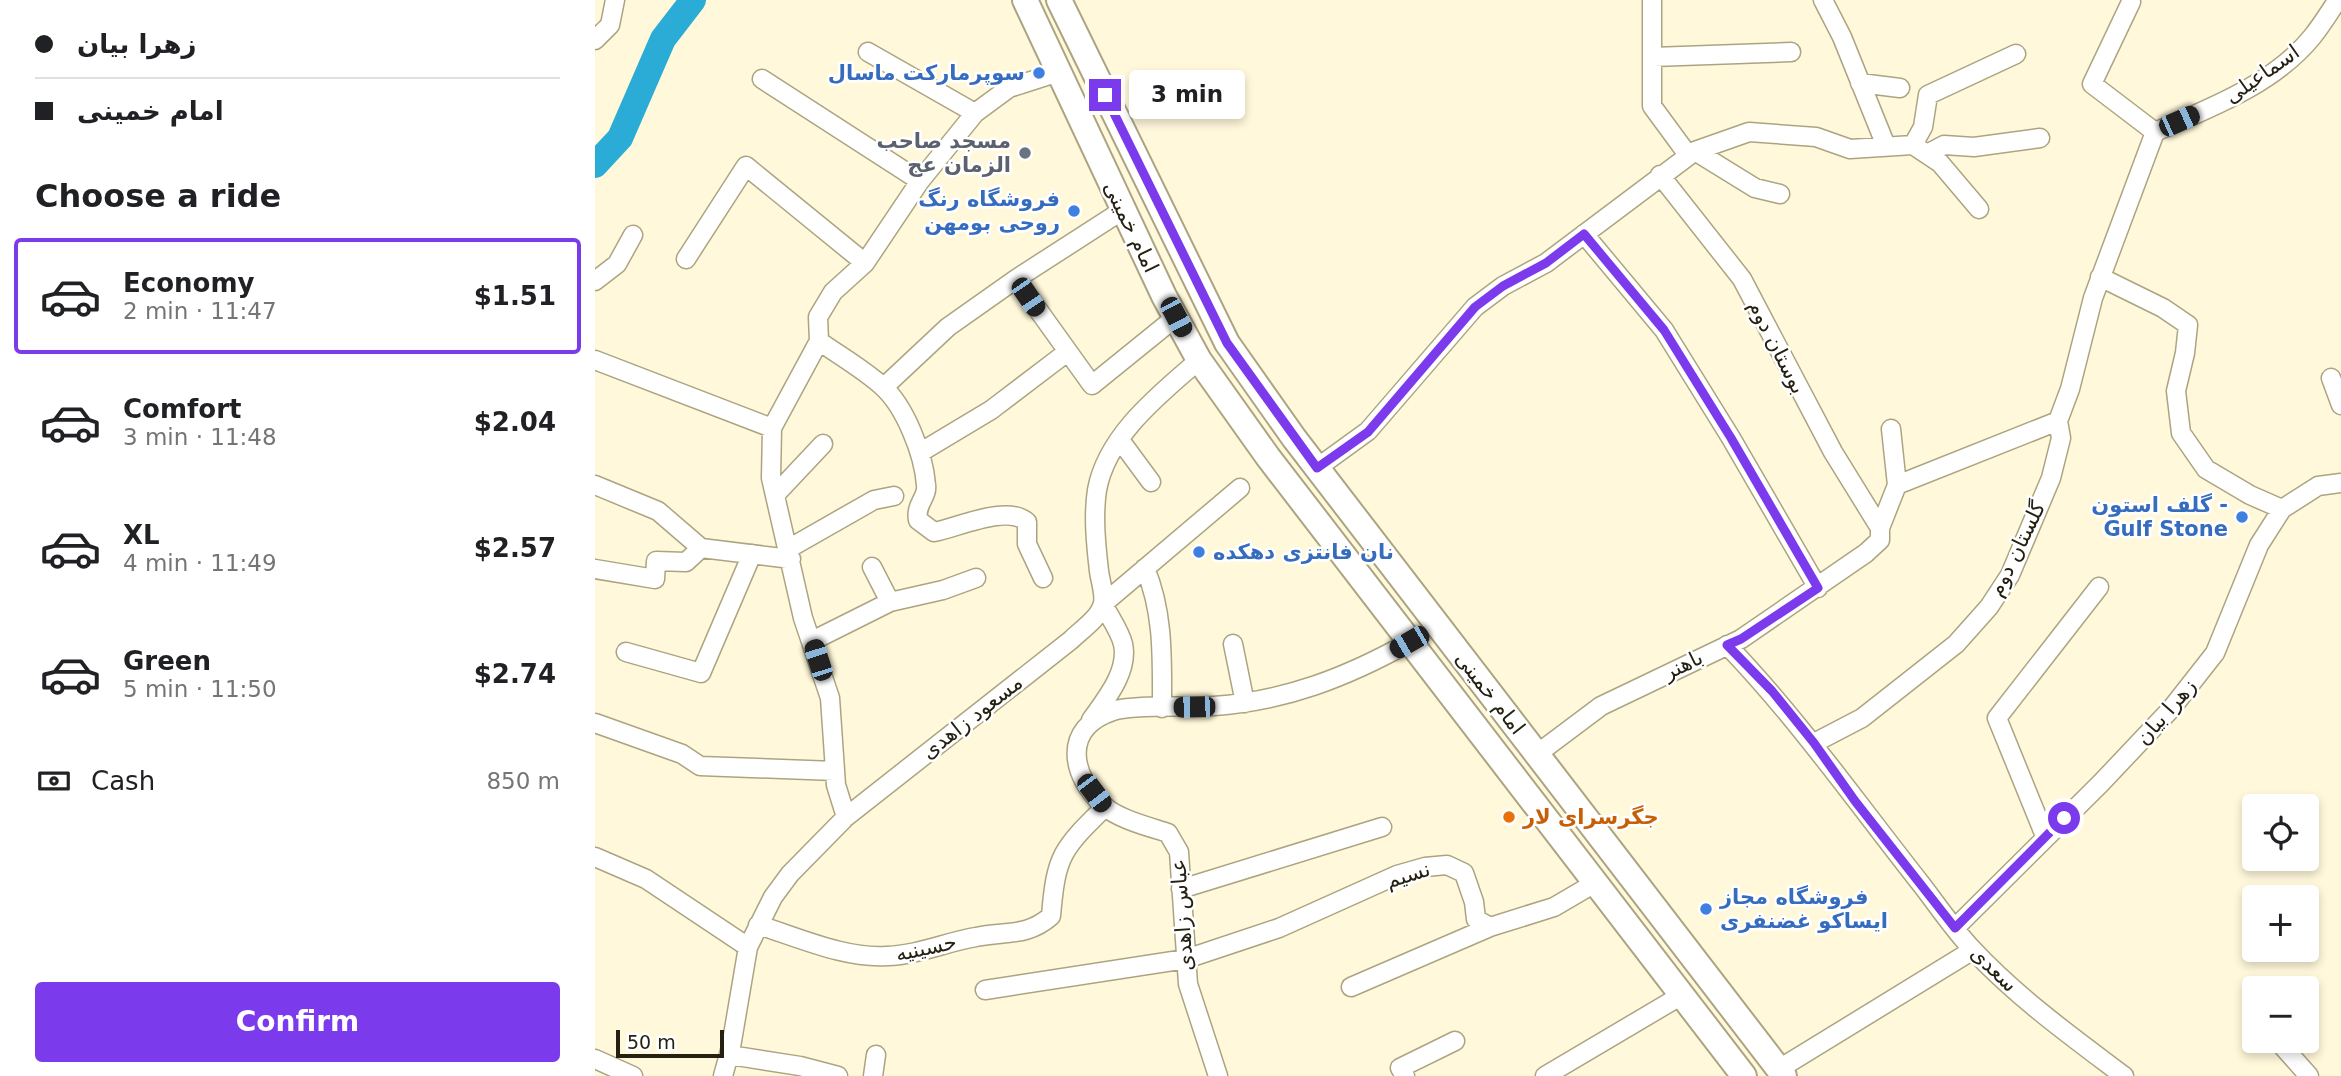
<!DOCTYPE html>
<meta charset="utf-8">
<style>
body{margin:0;font-family:"DejaVu Sans",Vazirmatn,sans-serif;background:#f2f2f2;color:#202124;height:100vh;display:flex;flex-direction:column;font-size:26px;white-space:nowrap}
*{box-sizing:border-box;margin:0}
p{font-size:23px;color:#757577}
.icon{flex:none;width:38px;height:38px;fill:none;stroke:currentColor;stroke-width:2;stroke-linecap:round;stroke-linejoin:round}
.map{position:relative;flex:1;overflow:hidden}
.sheet{display:flex;flex-direction:column;background:#fff;width:595px}
.sheet>*{flex:none}
.banner{display:grid;align-content:center;height:154px;padding:0 35px;background:#fff}
.tools{position:absolute;left:1647px;top:794px;display:grid;gap:14px}
.tools a{display:grid;place-items:center;width:77px;height:77px;border-radius:7px;background:#fff;box-shadow:0 4px 10px #0003;font-size:35px}
.scale{position:absolute;left:21px;bottom:18px;width:108px;box-sizing:border-box;padding-left:7px;border:4px solid #242113;border-top:0;font-size:19px;line-height:24px;white-space:nowrap;color:#242113;-webkit-text-stroke:5px #fff;paint-order:stroke}
.end{position:absolute;width:32px;height:32px;margin:-16px;border:9px solid #7c3aed;background:#fff;box-shadow:0 0 0 4px #fff}
.from{border-radius:50%}
.bubble{position:absolute;height:49px;border-radius:7px;background:#fff;box-shadow:0 4px 10px #0003;font-size:23px;font-weight:600;line-height:49px;text-align:center}
.car{position:absolute;width:21px;height:42px;margin:-21px -10px;border-radius:9px;box-shadow:0 0 5px 2px #0007;background:linear-gradient(#222 24%,#8ab4d8 0 40%,#222 0 76%,#8ab4d8 0 86%,#222 0)}
.banner b{display:flex;align-items:center;gap:24px;height:66px;font-size:26px}
.banner b+b{border-top:2px solid #e0e0e0}
.banner i{width:18px;height:18px;background:#202124}
ul{padding:0;list-style:none}
li{display:flex;align-items:center;gap:21px;height:116px;margin:0 14px 10px;padding:0 21px;border:4px solid transparent;border-radius:7px}
li div{flex:1}
li b{display:block;font-size:26px}
li em{font-style:normal;font-weight:600}
li.selected{border-color:#7c3aed}
li>.icon{width:63px;height:63px;stroke-width:1.5}
h2{padding:0 35px;font-size:32px;line-height:84px}
.pay{display:flex;align-items:center;gap:18px;height:77px;padding:0 35px;font-size:26px}
.pay p{margin-inline-start:auto}
.button{display:flex;gap:14px;margin-top:auto;padding:14px 35px}
.button a{flex:1;height:80px;border-radius:7px;background:#7c3aed;color:#fff;font-size:28px;font-weight:600;line-height:80px;text-align:center}
main{display:flex;flex:1;min-height:0}
.map>svg:first-child{display:block}
</style>
<main>
<section class="sheet">
<div class="banner">
<b><i class="from"></i>زهرا بیان</b>
<b><i></i>امام خمینی</b>
</div>
<h2>Choose a ride</h2>
<ul>
<li class="selected"><svg class="icon" aria-label="car" viewBox="0 0 24 24"><path d="M5 17H2v-5l4-1 3-4h7l3 4 3 1v5h-3M9 17h6M6 11h13"/><circle cx="7" cy="17" r="2"/><circle cx="17" cy="17" r="2"/></svg><div><b>Economy</b><p>2 min · 11:47</p></div><em>$1.51</em></li>
<li><svg class="icon" aria-label="car" viewBox="0 0 24 24"><path d="M5 17H2v-5l4-1 3-4h7l3 4 3 1v5h-3M9 17h6M6 11h13"/><circle cx="7" cy="17" r="2"/><circle cx="17" cy="17" r="2"/></svg><div><b>Comfort</b><p>3 min · 11:48</p></div><em>$2.04</em></li>
<li><svg class="icon" aria-label="car" viewBox="0 0 24 24"><path d="M5 17H2v-5l4-1 3-4h7l3 4 3 1v5h-3M9 17h6M6 11h13"/><circle cx="7" cy="17" r="2"/><circle cx="17" cy="17" r="2"/></svg><div><b>XL</b><p>4 min · 11:49</p></div><em>$2.57</em></li>
<li><svg class="icon" aria-label="car" viewBox="0 0 24 24"><path d="M5 17H2v-5l4-1 3-4h7l3 4 3 1v5h-3M9 17h6M6 11h13"/><circle cx="7" cy="17" r="2"/><circle cx="17" cy="17" r="2"/></svg><div><b>Green</b><p>5 min · 11:50</p></div><em>$2.74</em></li>
</ul>
<div class="pay"><svg class="icon" aria-label="cash" viewBox="0 0 24 24"><path d="M3 7h18v10H3z"/><circle cx="12" cy="12" r="2"/></svg>Cash<p>850 m</p></div>
<div class="button"><a>Confirm</a></div>
</section>
<div class="map">
<svg width="1746" height="1076" viewBox="0 0 1746 1076">
<rect width="100%" height="100%" fill="#fff8db"/>
<g fill="none" stroke-linecap="round" stroke-linejoin="round">
<path stroke="#2aacd6" stroke-width="26" d="M0,165L25,138L68,39L98,0"/>
<defs>
<path id="minor" d="M1057,0V106L1093,155
M1228,0L1247,37L1291,146
M1536,2L1497,84L1560,132
M0,40L15,25L20,0
M273,52L380,113
M1058,57L1196,52
M167,79L325,181
M1265,83L1305,88
M1318,145L1328,127L1333,95L1421,54
M1100,151L1160,188L1185,194
M1332,154L1349,145L1379,147L1445,138
M1065,175L1147,279L1238,452L1285,528
M989,234L1069,330L1136,438L1223,588
M91,259L151,166L270,263
M1505,277L1568,308L1593,325L1590,353L1581,391L1586,433L1611,469L1655,495L1687,509
M421,279L497,385L581,317
M0,281L22,264L38,235
M224,341C245,356 268,369 287,386C310,406 329,455 331,485C333,497 320,504 323,520L339,532C362,528 412,504 432,522V544L448,578
M0,360L177,428
M1736,378L1746,405
M289,387L353,327L421,279L528,210
M1296,429L1302,485
M525,440L556,482
M326,452L396,410L471,353
M722,468L773,431L880,307L908,286L951,263L1100,151L1154,132L1221,137L1255,149L1318,145L1345,163L1384,209
M0,485L63,511L106,548L196,559
M180,495L228,444
M193,549L279,500L299,496
M277,567L295,602
M550,568C569,613 567,660 567,708
M0,569L60,579L61,561L91,562L106,548
M217,641L295,602L348,590L381,578
M638,644L650,703
M1132,645C1203,719 1262,803 1326,884C1343,906 1359,930 1378,950C1423,998 1477,1037 1529,1076
M31,652L106,673L157,554
M496,720C511,699 534,671 528,644C525,631 514,616 508,604L645,488
M0,723L87,754L105,766L240,771
M1219,743L1267,718L1361,644L1394,607L1415,575L1456,478L1466,438L1463,421L1475,389L1498,298L1560,132C1615,108 1679,84 1717,37C1726,26 1734,13 1742,1H1746
M942,754L1006,706L1146,639L1271,553L1285,540V528L1302,485L1463,421
M251,817L241,785L235,698L208,618L176,478L177,428L224,341L223,317L238,292L270,263L325,181L380,113L414,88L464,72
M1450,836L1402,718L1504,587
M0,857L51,879L153,947
M586,889L787,827
M163,925C203,937 250,959 292,956C323,955 351,942 381,937C411,931 432,937 456,916C461,855 467,849 510,807
M1360,928L1506,783L1576,709L1620,653L1664,545L1687,509L1723,486L1746,483
M756,987L895,927
M390,990L591,959L684,928L802,875L830,867L852,865L869,873L879,902L881,919L895,927L959,907L1000,883
M1683,1041L1714,1076
M135,1055L205,1066L243,1076
M0,1059L38,1076
M1184,1069L1378,950
M128,1076L136,1047L153,947L178,897L195,874L251,817L476,640C486,630 505,618 508,603C510,594 505,580 504,571C501,545 498,516 502,490C512,435 565,394 604,360
M278,1076L281,1055
M623,1076L593,984L584,852L573,833C555,827 523,819 509,806C475,775 467,728 518,711C539,704 594,708 619,706C691,701 752,677 815,642
M810,1076L805,1068L860,1041
M950,1076L1087,995"/>
<path id="highway" d="M430,0L569,296L604,360L673,457L1149,1076
M464,0L632,343L699,438L1189,1076"/>
</defs>
<use href="#minor" stroke="#aca481" stroke-width="21"/>
<use href="#highway" stroke="#aca481" stroke-width="28"/>
<use href="#minor" stroke="#fff" stroke-width="18"/>
<use href="#highway" stroke="#fff" stroke-width="24"/>
</g>
<g fill="none" stroke-linecap="round" stroke-linejoin="round">
<path stroke="#7c3aed" stroke-width="9" d="M510,95L632,343L722,468L773,432L880,307L908,286L951,263L989,234L1069,330L1136,438L1223,588L1146,639L1132,645L1177,691L1219,743L1260,801L1360,928L1469,818"/>
</g>
<g fill="#3f7fe0" stroke="#fff" stroke-width="2.5">
<circle cx="444" cy="73" r="7"/>
<circle cx="479" cy="211" r="7"/>
<circle cx="1647" cy="517" r="7"/>
<circle cx="604" cy="552" r="7"/>
<circle cx="1111" cy="909" r="7"/>
</g>
<circle fill="#6b7280" stroke="#fff" stroke-width="2.5" cx="430" cy="153" r="7"/>
<circle fill="#e8710a" stroke="#fff" stroke-width="2.5" cx="914" cy="817" r="7"/>
<g text-anchor="middle" stroke-width="5" stroke-linejoin="round" paint-order="stroke">
<g font-size="21" font-weight="bold" fill="#366cbe" stroke="#fff" text-anchor="end">
<text x="430" y="80">سوپرمارکت ماسال</text>
<text x="465" y="206">فروشگاه رنگ<tspan x="465" dy="24">روحی بومهن</tspan></text>
<text x="1633" y="512">گلف استون -<tspan x="1633" dy="24">Gulf Stone</tspan></text>
<text x="618" y="559" text-anchor="start">نان فانتزی دهکده</text>
<text x="1125" y="904" text-anchor="start">فروشگاه مجاز<tspan x="1125" dy="24">ایساکو غضنفری</tspan></text>
</g>
<g font-size="21" fill="#242113" stroke="#fff">
<text transform="translate(1667 74) rotate(-35)" y="7">اسماعیلی</text>
<text transform="translate(536 227) rotate(64)" y="7">امام خمینی</text>
<text transform="translate(1182 347) rotate(63)" y="7">بوستان دوم</text>
<text transform="translate(1422 549) rotate(-64)" y="7">گلستان دوم</text>
<text transform="translate(1088 665) rotate(-26)" y="7">باهنر</text>
<text transform="translate(895 693) rotate(52)" y="7">امام خمینی</text>
<text transform="translate(1571 712) rotate(-49)" y="7">زهرا بیان</text>
<text transform="translate(377 717) rotate(-38)" y="7">مسعود زاهدی</text>
<text transform="translate(813 875) rotate(-17)" y="7">نسیم</text>
<text transform="translate(587 915) rotate(-94)" y="7">عباس زاهدی</text>
<text transform="translate(331 948) rotate(-12)" y="7">حسینیه</text>
<text transform="translate(1399 969) rotate(44)" y="7">سعدی</text>
</g>
<g font-size="21" font-weight="bold" fill="#5b616d" stroke="#fff" text-anchor="end">
<text x="416" y="148">مسجد صاحب<tspan x="416" dy="24">الزمان عج</tspan></text>
</g>
<g font-size="21" font-weight="bold" fill="#c56008" stroke="#fff" text-anchor="start">
<text x="928" y="824">جگرسرای لار</text>
</g>
</g>
</svg>
<div class="tools">
<a><svg class="icon" aria-label="locate" viewBox="0 0 24 24"><circle cx="12" cy="12" r="6"/><path d="M12 2v4M12 18v4M2 12h4M18 12h4"/></svg></a>
<a>+</a>
<a>−</a>
</div>
<div class="scale">50 m</div>
<i class="end from" style="left:1469px;top:818px"></i>
<i class="end" style="left:510px;top:95px"></i>
<div class="bubble" style="left:534px;top:70px;width:116px">3 min</div>
<i class="car" style="left:1584px;top:121px;rotate:66deg"></i>
<i class="car" style="left:433px;top:297px;rotate:146deg"></i>
<i class="car" style="left:581px;top:317px;rotate:152deg"></i>
<i class="car" style="left:814px;top:642px;rotate:240deg"></i>
<i class="car" style="left:223px;top:660px;rotate:342deg"></i>
<i class="car" style="left:599px;top:707px;rotate:269deg"></i>
<i class="car" style="left:499px;top:793px;rotate:143deg"></i>
</div>
</main>
